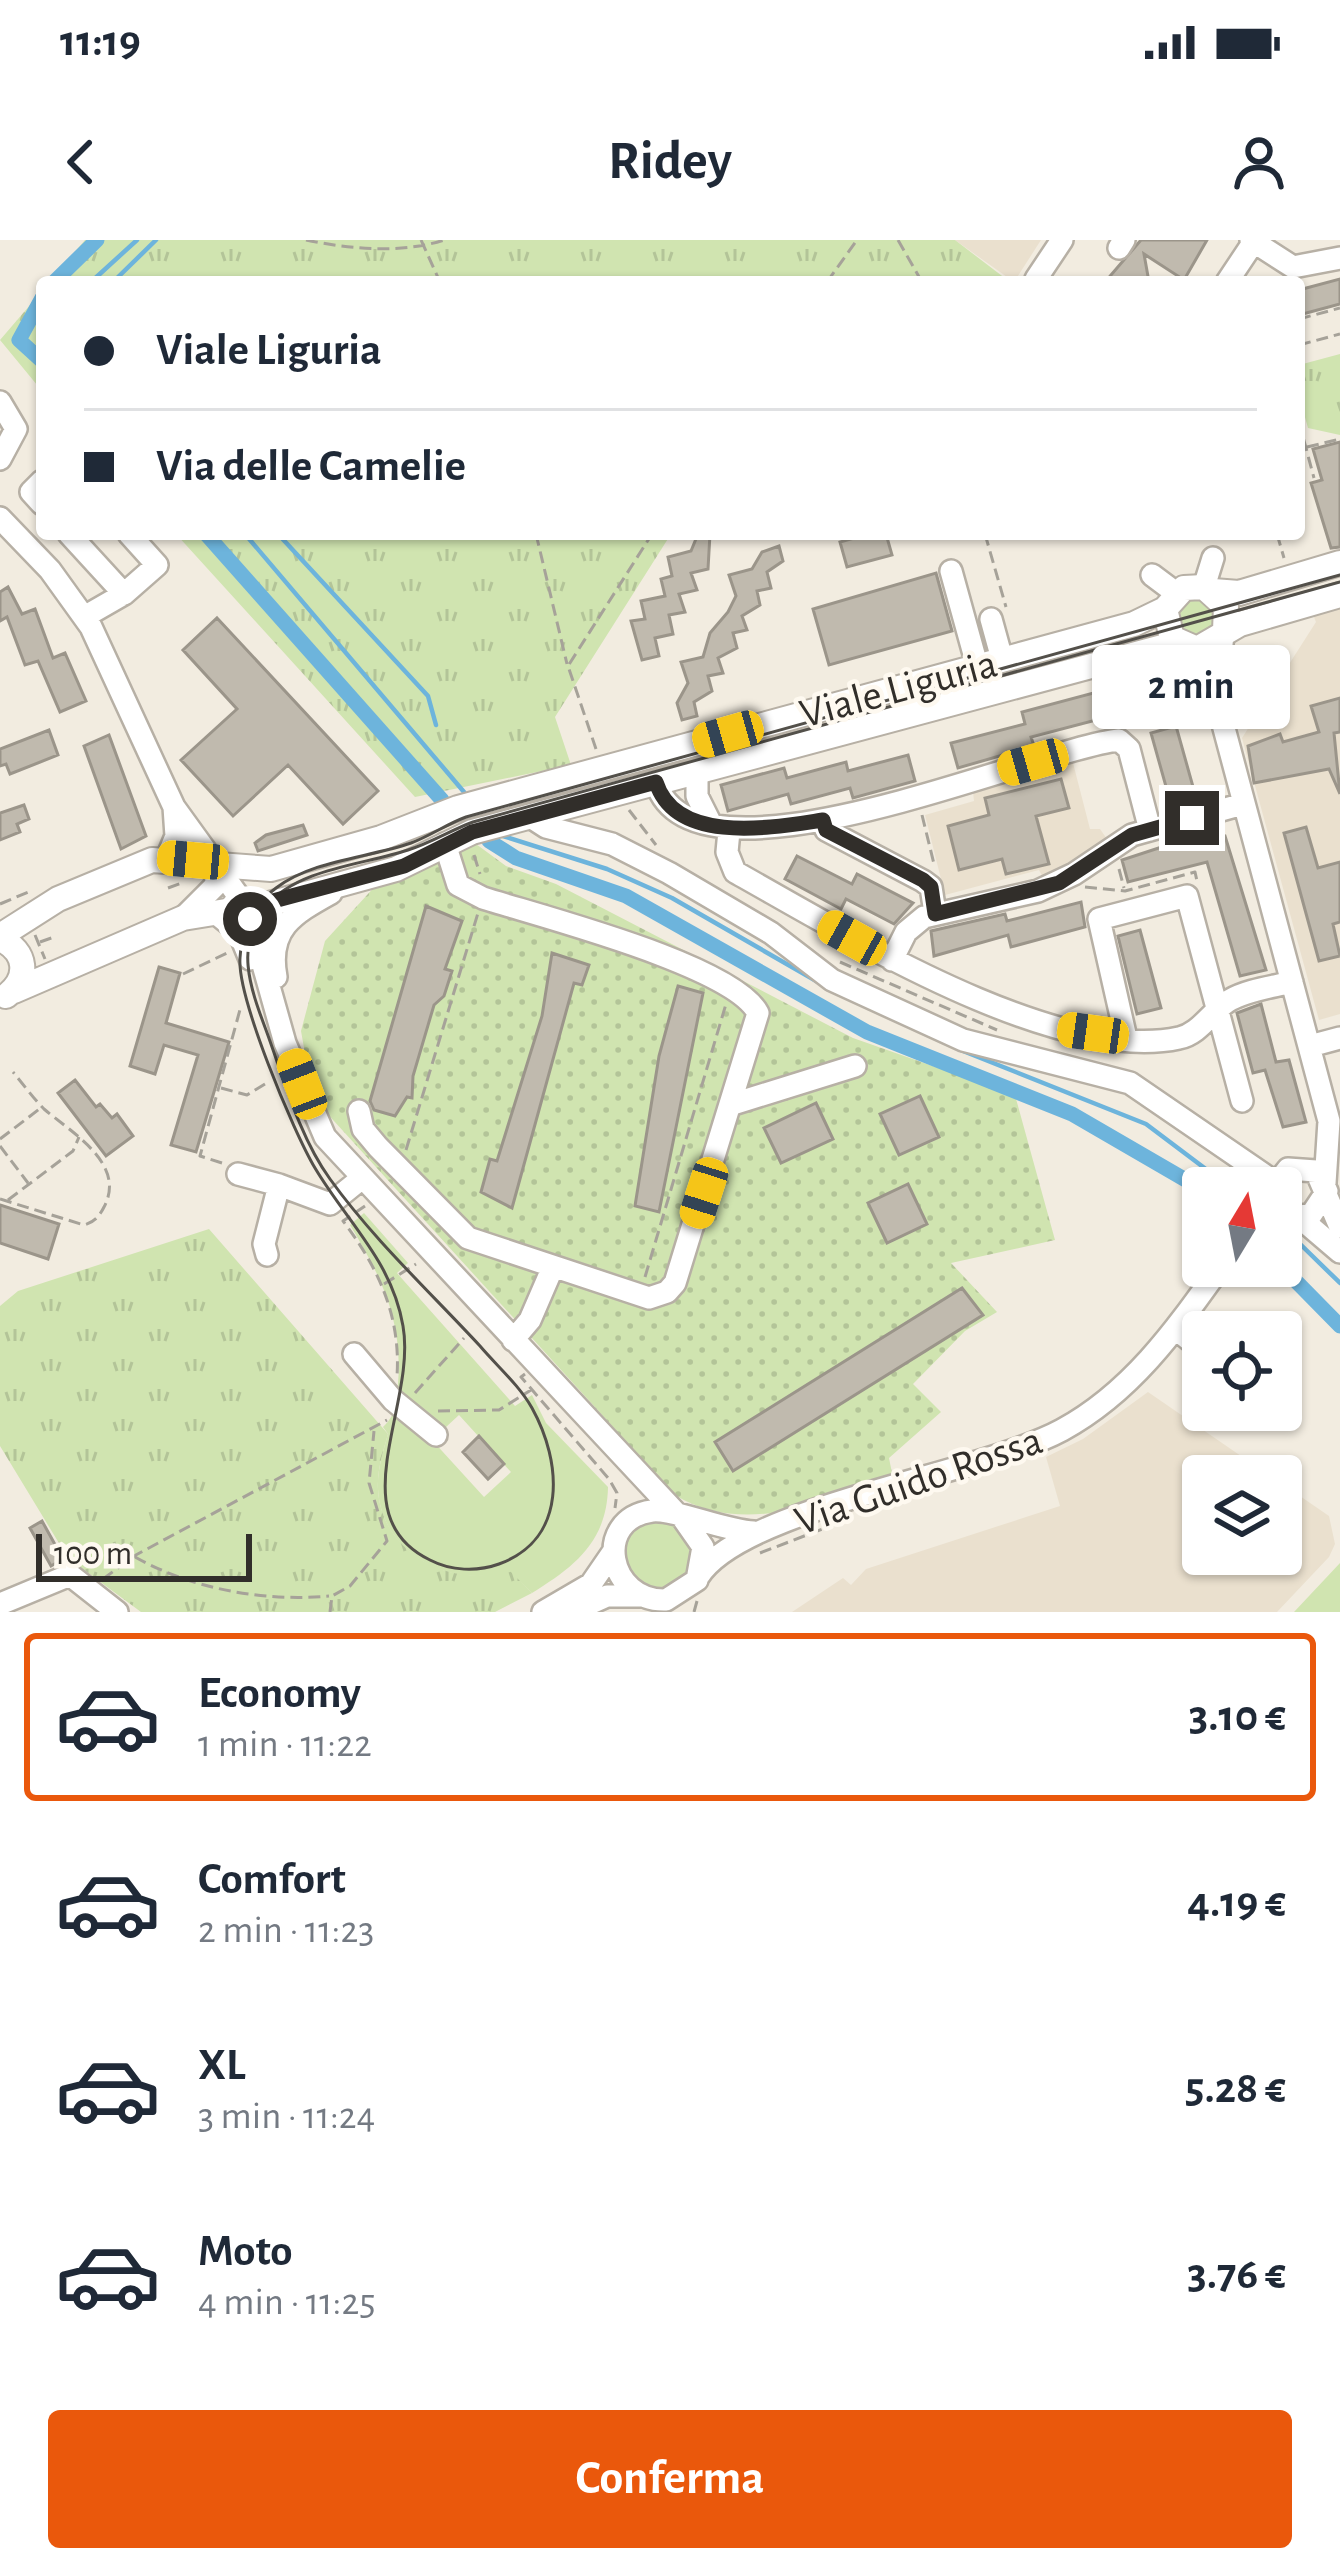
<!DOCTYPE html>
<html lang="it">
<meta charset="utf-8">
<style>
body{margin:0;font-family:"Alegreya Sans",sans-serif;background:#f6f6f7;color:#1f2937;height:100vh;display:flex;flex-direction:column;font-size:45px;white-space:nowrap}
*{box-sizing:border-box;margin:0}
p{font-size:39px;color:#747a83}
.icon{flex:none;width:66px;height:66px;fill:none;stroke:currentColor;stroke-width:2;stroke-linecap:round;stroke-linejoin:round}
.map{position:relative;height:1372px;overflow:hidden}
.drawer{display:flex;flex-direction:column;background:#fff;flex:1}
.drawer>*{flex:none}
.banner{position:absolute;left:36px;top:36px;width:1269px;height:264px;border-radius:12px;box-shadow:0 3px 9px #0004;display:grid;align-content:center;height:264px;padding:0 48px;background:#fff}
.needle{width:78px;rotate:10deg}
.fabs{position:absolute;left:1182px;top:927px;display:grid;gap:24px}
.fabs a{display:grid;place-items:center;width:120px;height:120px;border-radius:12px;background:#fff;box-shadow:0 3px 9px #0004;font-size:60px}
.scale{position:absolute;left:36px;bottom:30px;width:216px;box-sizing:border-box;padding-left:12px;border:6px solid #312e2a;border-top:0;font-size:33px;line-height:42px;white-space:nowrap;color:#312e2a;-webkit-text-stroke:9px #fef9f0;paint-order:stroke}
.end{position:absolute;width:54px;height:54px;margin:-27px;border:15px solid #312e2a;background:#fff;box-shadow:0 0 0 6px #fff}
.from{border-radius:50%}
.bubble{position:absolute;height:84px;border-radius:12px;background:#fff;box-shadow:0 3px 9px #0004;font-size:39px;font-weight:700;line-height:84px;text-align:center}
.car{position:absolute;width:36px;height:72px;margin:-36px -18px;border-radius:15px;box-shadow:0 0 9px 3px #0007;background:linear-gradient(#f5c518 24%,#345 0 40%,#f5c518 0 76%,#345 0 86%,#f5c518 0)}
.banner b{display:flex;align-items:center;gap:42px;height:114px;font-size:45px}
.banner b+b{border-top:3px solid #e0e1e3}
.banner i{width:30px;height:30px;background:#1f2937}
ul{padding:21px 0 0;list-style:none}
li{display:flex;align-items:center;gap:36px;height:168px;margin:0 24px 18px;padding:0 24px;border:6px solid transparent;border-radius:12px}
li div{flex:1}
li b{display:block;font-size:45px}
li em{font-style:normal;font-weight:700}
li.active{border-color:#ea580c}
li>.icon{width:108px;height:108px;stroke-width:1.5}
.cta{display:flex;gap:24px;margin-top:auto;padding:24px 48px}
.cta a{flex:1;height:138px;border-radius:12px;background:#ea580c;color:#fff;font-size:48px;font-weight:700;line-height:138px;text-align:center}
.status{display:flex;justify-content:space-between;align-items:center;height:84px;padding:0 60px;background:#fff;direction:ltr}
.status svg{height:33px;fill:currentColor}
header{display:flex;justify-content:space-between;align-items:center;height:156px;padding:0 48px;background:#fff;font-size:54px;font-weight:700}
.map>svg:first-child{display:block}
</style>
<div class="status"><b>11:19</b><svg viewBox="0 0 49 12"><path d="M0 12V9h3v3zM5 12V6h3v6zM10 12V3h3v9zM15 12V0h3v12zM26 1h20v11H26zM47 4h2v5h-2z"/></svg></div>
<header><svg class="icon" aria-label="back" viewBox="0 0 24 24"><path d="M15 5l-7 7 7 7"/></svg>Ridey<svg class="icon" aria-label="person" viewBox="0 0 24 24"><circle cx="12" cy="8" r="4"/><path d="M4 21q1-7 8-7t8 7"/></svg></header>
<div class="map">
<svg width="1340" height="1372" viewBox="0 0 1340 1372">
<defs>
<pattern id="park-tufts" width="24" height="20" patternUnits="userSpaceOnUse" patternTransform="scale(3)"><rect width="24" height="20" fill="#d0e4b0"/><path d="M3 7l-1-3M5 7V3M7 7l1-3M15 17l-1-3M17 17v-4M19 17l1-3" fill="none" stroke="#b3c498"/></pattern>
<pattern id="garden-dots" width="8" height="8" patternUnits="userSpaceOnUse" patternTransform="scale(3)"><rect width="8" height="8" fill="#d0e4b0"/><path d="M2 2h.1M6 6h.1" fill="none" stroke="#b3c498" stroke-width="1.8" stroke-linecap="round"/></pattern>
</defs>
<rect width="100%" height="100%" fill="#f2ece0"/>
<path fill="#eae0ce" d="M955,0H1041L1014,42Z
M1340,358V774L1319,780L1242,498L1316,382L1310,367Z
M1073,523L1090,589H1100L1107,599L1051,635L1043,638L1039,630L945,655L925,575L974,561L973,552Z
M1148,1152L1270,1236H1203V1314H1281V1243L1329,1276L1335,1304L1329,1317L1277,1372H792L843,1338L851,1345L866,1329L1060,1266L1046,1217L1083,1199Z"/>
<path fill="#d0e4b0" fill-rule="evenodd" d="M1193,355L1212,362L1217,382L1204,397L1183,394L1176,368Z
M364,973L408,1023L397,1033L404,1041L515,1166L532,1155L546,1183L608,1247C607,1302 574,1327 532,1353L509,1331C452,1350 381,1314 378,1249C377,1230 383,1212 388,1194L383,1187C396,1175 397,1162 398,1144C403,1081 382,1038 350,985ZM459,1175L511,1232L484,1257L432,1200Z
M623 1315a35 35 0 1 1 70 0a35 35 0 1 1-70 0Z
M1340,1323V1372H1294Z"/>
<path fill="url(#park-tufts)" d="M85,0H955L1010,42H49Z
M42,51V151L0,100Z
M1340,114V195L1308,188L1299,156V125Z
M176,294H671L555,477L571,525L415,557Z
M209,989L388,1194C383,1212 377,1230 378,1249C381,1313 452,1350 509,1330L532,1353L495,1372H141L68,1318L0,1206V1066L18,1051Z"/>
<path fill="url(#garden-dots)" d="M476,604L506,626L556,644L853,798L1015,855L1055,1000L951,1023L997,1072L965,1091L913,1144L941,1172L889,1218L893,1238C824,1262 743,1297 675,1255L313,858L301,791L325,701L378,643Z"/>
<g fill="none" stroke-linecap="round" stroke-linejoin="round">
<path stroke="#6db4dc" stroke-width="4.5" d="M91,42L137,0
M113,42L156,0
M245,294L464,552
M278,294L428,456L436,485
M503,596L607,629L672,658L818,742
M958,809L1146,884L1231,948
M1298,1002L1340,1043"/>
<path stroke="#6db4dc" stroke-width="15" d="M54,42L97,0
M42,58L19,100L42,121
M206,294L442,560
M489,601L516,618L626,656L867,792L1072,874L1203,950
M1281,1026L1340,1086"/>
</g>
<path fill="#c0baae" stroke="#9b958a" stroke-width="3" d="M1141,0H1207L1184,40L1144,14L1149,42H1105Z
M1340,39V64L1299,75V50Z
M1340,202V307L1331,308L1311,243L1322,240L1313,209Z
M698,294H710L708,329L691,333L697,350L679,354L685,372L669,375L673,394L655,398L659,416L642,420L631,381L645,379L641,361L665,356L661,339L672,336L668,317L691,311Z
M868,294H886L892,315L847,327L840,302Z
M779,306L783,321L767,332L771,348L757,351L760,365L742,376L747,390L733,393L737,408L718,418L723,433L708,436L712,451L694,462L697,476L682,480L677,463L688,443L681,422L703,417L710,393L728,372L736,356L729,335L752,329L762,312Z
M936,333L952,391L829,425L813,369Z
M8,347L22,374L35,369L53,418L65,413L86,461L60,472L38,421L25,425L7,377L0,381V352Z
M217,378L378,551L343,584L288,525L233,576L181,520L237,469L183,410Z
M1097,452L1104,478L1031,497L1034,506L958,528L951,503L1025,484L1022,472Z
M1340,458V492L1334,493L1340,554L1329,529L1254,543L1248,506L1280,494L1283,502L1319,492L1311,466Z
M1176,486L1197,561L1172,568L1151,493Z
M49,490L58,515L10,534L6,524L0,526V509Z
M109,495L146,596L121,609L84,506Z
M908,515L915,541L853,558L850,548L791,564L788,554L728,571L721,545L784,528L787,538L846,522L848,531Z
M1061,539L1069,568L1036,576L1049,624L1006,634L1002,619L959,630L948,586L989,575L985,558Z
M24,565L29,579L17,584L20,592L0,600V573Z
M303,585L307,595L258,611L255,603L266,595Z
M1306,587L1318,628L1340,622V682L1333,684L1340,716L1319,721L1284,593Z
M1225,596L1266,730L1240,736L1207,622L1128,642L1122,620L1183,600L1184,607Z
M797,616L852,644L857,634L913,663L894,684L846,659L841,669L785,639Z
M1081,662L1085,687L1011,707L1008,695L934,716L931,691L1005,674L1007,681Z
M426,666L462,681L445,729L452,731L444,756L434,765L413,836L412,858L407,857L395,876L374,870L370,861Z
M1140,690L1161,768L1137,774L1118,696Z
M552,713L589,725L582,745L574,743L512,968L481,952L490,919L497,921L542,776Z
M159,727L180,733L166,783L229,802L196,912L171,905L198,815L164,805L155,834L130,826Z
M678,746L703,753L659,972L635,966L659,816Z
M1261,764L1276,822L1289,820L1306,882L1283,887L1265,830L1253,833L1237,773Z
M75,840L96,867L100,864L112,878L117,874L133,896L106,916L58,853Z
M920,856L939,897L899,915L880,874Z
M816,863L833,899L781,923L764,888Z
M908,944L927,984L887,1003L868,963Z
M0,965L59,984L48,1019L0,1003Z
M962,1048L983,1075L733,1231L715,1202Z
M479,1196L504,1224L488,1239L463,1212Z
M42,1281L63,1319L51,1326L30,1288Z"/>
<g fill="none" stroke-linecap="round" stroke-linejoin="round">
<defs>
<path id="minor" d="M1251,0L1293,27L1340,18
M1119,8L1124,0
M1036,39L1062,0
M1227,42L1255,0
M0,162L16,189L0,219
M42,241L31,252L42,264
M0,278L50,330L91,387L174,567L247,668L285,803L325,897L677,1274
M69,294L124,354
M951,331L977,425
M1152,335L1176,353
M1204,347L1213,318
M84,377L124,354L157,325L129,294
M991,379L1002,419
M1177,403L1200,427L1217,462L1329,881L1325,943
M1217,455L1223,394
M697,530V556L711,584
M656,542C692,663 1037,508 1119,500L1129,509L1150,590
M529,576L546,587L612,604L669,633L771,693L832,740L963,800L1130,843L1276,943
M823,580L826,590L923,641L931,647L935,673
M729,591L727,612L735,632C841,691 1056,825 1179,798C1200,794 1211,771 1230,760C1247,750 1272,747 1292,742
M167,618L176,596L174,567
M218,675L239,692L250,719
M183,678L216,645L215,622
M892,720L906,692L924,677L1038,651L1074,634L1132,595L1243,564
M276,737C267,689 293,674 331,653
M1126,798L1099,679L1187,656L1242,861
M1310,806L1340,798
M733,864L855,826
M359,871L363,889L378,907L468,998L649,1058L667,1052L675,1043L758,773C733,725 539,676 483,658L458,645L445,604
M238,934L279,945
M1273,948L1288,929L1316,931L1340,987
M1281,967L1297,976L1311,975L1327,951
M1299,977L1340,1012
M267,1015L264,1004L279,945L330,964L362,938
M1176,1089L1203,1111
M513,1100L530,1080L552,1029
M354,1114L393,1160L436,1195
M682,1277L703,1307L697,1340L666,1360C608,1362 592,1279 652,1271C674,1268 724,1291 754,1292
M698,1337C742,1267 979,1235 1062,1190C1132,1152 1176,1089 1221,1026
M0,1364L70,1335L117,1372
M543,1372L591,1344L613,1312
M571,1372L607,1356H639"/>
<path id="major" d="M1213,351L1239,353L1340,323
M1225,390L1226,367L1204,347L1184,348L1165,369L1172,398L1197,409L1240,384L1340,355
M0,696L58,659L152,620L271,629L381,598L458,568L1134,384L1165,369
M0,699C27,711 30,738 6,756
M14,751L183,678L269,664L396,629L472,592L1177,403"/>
</defs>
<use href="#minor" stroke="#b7b0a5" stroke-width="26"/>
<use href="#major" stroke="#b7b0a5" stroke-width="28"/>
<path stroke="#a6a299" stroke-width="3" stroke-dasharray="12 6" stroke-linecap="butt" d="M306,0C349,9 402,14 444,0
M421,0L440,42
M898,0L922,42
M827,42L857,0
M1299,79L1340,68
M1299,105L1340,94
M1299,182L1314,238
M1307,207L1340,199
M536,294L567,424
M985,294L1006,367
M1277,294L1284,318
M596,509L568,426L652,294
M629,570L656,605
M922,575L934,624
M474,615L480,634
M1119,629L1124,648
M1085,647L1125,651L1195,632L1197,641
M168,648L184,642
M0,664L33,650
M35,695L45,719
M40,702L54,697
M840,722L997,790
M183,734L227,713
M221,848L247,855L270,841
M0,899L42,867
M0,906L28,943
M406,910L478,673
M222,923L200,916L241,766
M0,959L84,985C94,982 99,977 104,967C127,924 72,893 44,869C33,858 23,844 13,832
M8,960L73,911L79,897
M365,966L343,981C378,1027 401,1076 397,1136
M645,1037L726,764
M384,1044L416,1024
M525,1134L521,1137L609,1239L617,1253L615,1268
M415,1153L464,1098
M438,1171L499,1170L531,1150
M760,1313L851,1278
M135,1317C192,1349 264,1362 329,1356
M103,1339L134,1316L387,1180
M330,1372L332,1356L350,1346L387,1301L369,1243L374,1191
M694,1372L697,1361"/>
<use href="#minor" stroke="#fff" stroke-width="21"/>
<use href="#major" stroke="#fff" stroke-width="24"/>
<path stroke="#53504a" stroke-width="3" d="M1340,335L466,577C447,584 430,596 411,603C368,618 313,620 276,648C254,664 241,690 240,718C237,757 293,891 315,928C347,982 392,1021 403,1086C417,1165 339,1276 430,1320C451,1331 477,1332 499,1324C568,1299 562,1222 532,1168C519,1145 497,1126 480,1106C430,1052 373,999 330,939C299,896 284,839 266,790C250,747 234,704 267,665C300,628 363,625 408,610C431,603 451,590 473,582L1340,342"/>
</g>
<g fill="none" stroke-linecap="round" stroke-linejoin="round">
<path stroke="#312e2a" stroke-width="15" d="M250,679L247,668L404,626L472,592L656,542C676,606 775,587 823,580L826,590L923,640L931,647L935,674L1059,643L1132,595L1192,578"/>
</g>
<g text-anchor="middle" stroke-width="9" stroke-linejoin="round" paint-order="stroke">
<g font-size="42" fill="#312e2a" stroke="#fef9f0">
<text transform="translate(898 447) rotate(-15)" y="15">Viale Liguria</text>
<text transform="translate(918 1239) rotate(-19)" y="15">Via Guido Rossa</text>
</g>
</g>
</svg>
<div class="fabs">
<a><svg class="needle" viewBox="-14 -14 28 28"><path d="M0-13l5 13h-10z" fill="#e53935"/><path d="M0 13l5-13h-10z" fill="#747a83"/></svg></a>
<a><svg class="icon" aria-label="locate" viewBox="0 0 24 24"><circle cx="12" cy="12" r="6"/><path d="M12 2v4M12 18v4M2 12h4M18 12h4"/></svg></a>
<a><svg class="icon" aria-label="layers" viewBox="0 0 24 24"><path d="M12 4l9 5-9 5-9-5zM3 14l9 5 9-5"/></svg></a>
</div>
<div class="scale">100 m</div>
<i class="end from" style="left:250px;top:679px"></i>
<i class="end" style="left:1192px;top:578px"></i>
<div class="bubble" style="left:1092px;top:405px;width:198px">2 min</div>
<i class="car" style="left:728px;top:494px;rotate:254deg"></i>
<i class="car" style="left:1033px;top:522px;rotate:254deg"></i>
<i class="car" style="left:193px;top:620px;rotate:275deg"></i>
<i class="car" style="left:852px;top:698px;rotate:299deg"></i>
<i class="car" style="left:1093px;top:793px;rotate:278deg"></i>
<i class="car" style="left:302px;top:844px;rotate:339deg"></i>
<i class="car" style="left:704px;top:953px;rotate:198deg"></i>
<div class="banner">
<b><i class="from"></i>Viale Liguria</b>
<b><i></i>Via delle Camelie</b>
</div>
</div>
<section class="drawer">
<ul>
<li class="active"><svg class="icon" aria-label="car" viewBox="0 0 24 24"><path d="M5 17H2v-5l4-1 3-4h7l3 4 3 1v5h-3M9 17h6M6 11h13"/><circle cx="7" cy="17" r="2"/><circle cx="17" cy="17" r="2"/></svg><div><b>Economy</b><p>1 min · 11:22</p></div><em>3.10 €</em></li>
<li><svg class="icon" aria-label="car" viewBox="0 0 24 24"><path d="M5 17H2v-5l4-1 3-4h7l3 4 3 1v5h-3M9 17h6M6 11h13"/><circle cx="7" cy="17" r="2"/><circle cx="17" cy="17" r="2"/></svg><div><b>Comfort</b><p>2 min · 11:23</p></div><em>4.19 €</em></li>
<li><svg class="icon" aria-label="car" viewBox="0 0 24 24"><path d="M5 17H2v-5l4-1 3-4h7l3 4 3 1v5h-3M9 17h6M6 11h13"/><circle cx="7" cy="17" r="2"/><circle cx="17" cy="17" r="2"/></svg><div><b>XL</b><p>3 min · 11:24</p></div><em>5.28 €</em></li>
<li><svg class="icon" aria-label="car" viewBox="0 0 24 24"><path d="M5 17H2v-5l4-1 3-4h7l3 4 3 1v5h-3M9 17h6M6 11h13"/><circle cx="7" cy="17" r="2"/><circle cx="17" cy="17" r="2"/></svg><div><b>Moto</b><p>4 min · 11:25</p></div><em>3.76 €</em></li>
</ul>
<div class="cta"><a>Conferma</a></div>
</section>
